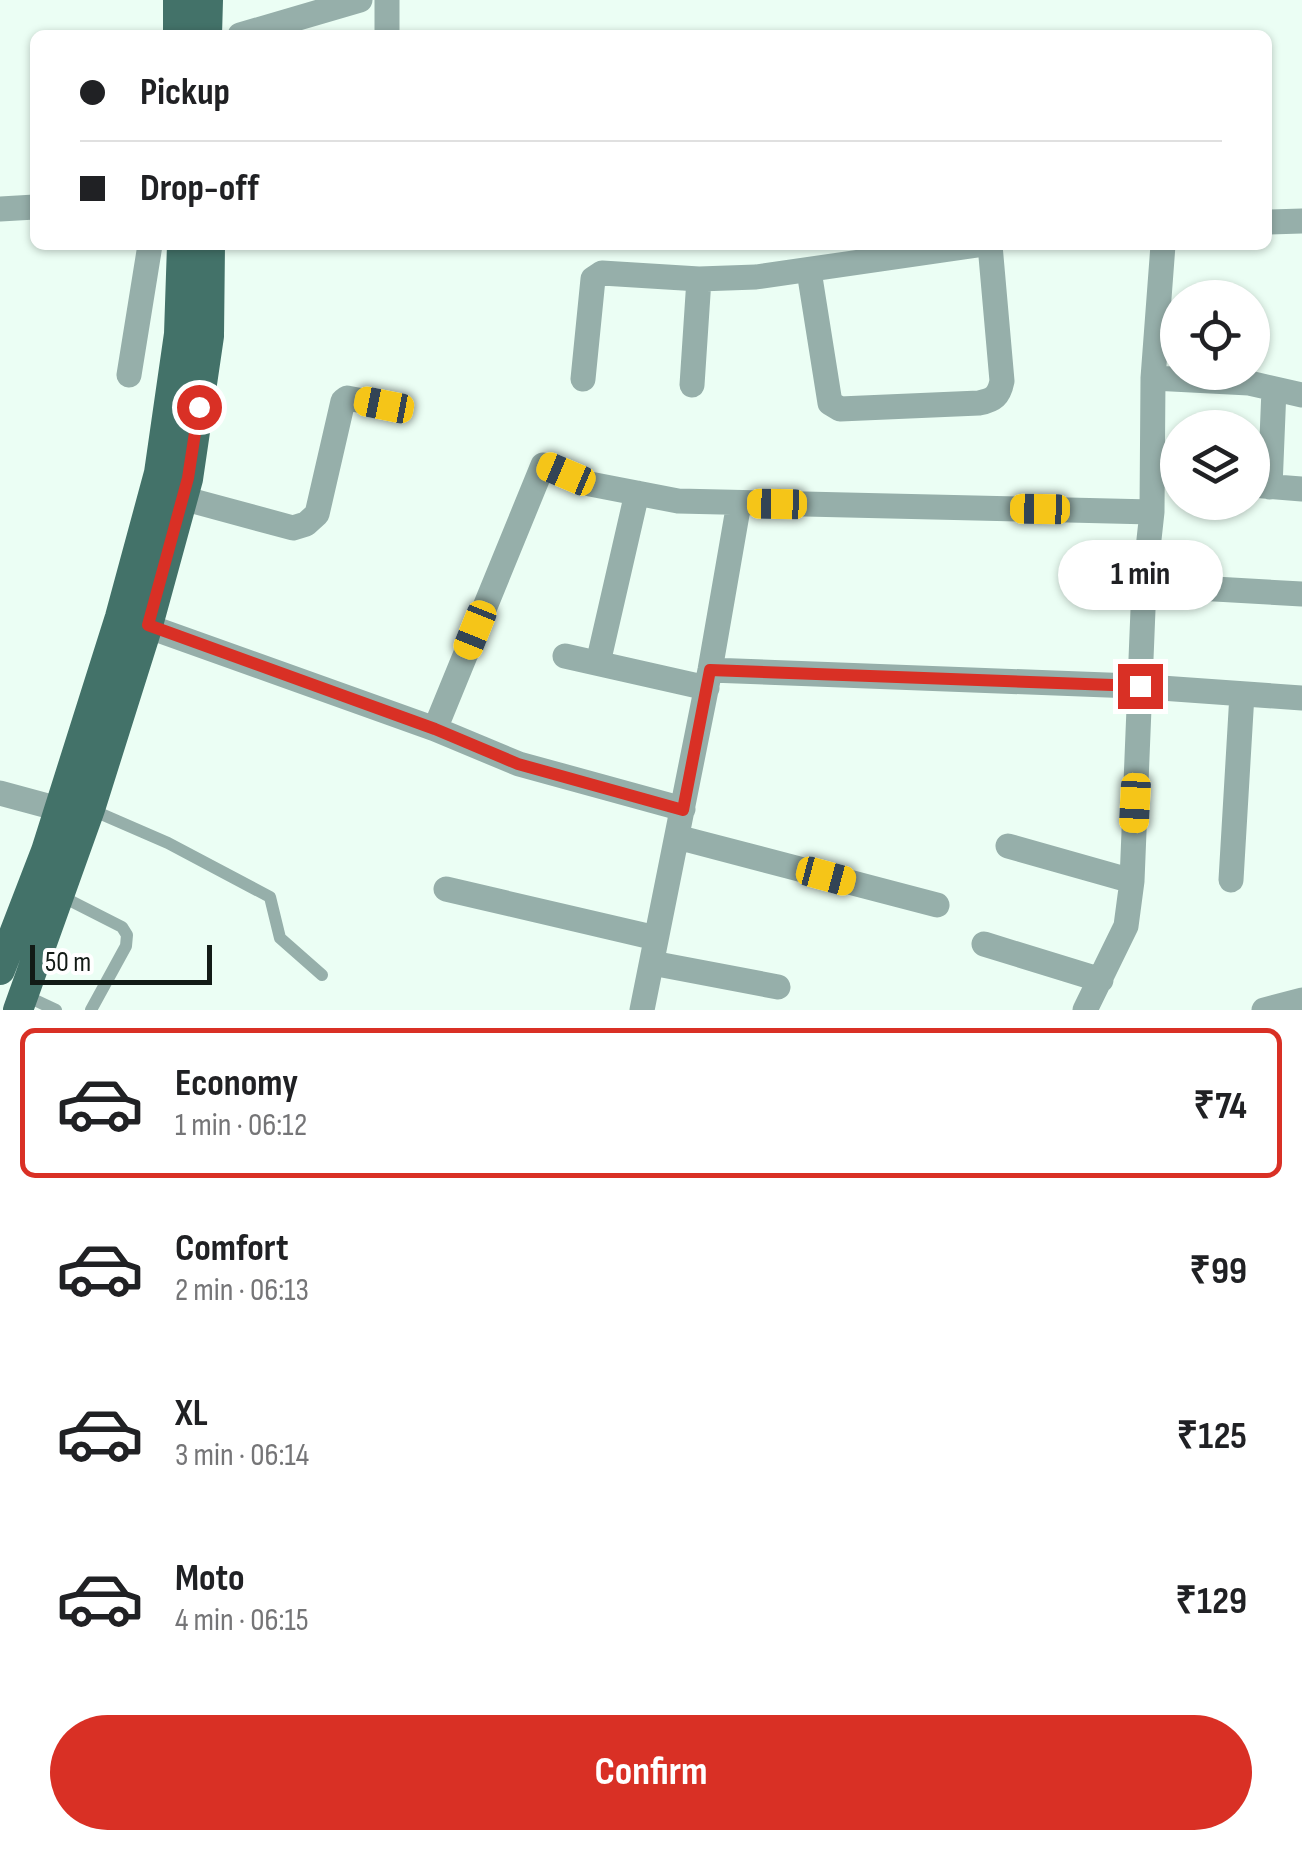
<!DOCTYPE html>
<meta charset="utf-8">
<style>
body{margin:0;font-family:"Sofia Sans Condensed",sans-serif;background:#f2f2f2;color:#202124;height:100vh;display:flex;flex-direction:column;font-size:38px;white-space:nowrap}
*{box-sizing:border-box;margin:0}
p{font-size:32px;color:#757577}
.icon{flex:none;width:55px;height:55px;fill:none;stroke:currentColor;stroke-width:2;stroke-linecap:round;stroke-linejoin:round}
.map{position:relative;height:1010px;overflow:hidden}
.panel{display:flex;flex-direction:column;background:#fff;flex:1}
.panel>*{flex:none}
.top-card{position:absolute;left:30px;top:30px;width:1242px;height:220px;border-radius:15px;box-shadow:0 2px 8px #0004;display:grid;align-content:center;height:220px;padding:0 50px;background:#fff}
.buttons{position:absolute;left:1160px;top:280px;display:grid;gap:20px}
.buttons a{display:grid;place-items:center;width:110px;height:110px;border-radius:50%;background:#fff;box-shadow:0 2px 8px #0004;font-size:50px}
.scale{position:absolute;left:30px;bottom:25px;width:182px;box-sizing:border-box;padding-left:10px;border:5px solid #121b16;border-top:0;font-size:28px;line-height:35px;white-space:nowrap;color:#121b16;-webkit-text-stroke:8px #fff;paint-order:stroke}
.end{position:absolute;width:45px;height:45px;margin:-22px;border:12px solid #d93025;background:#fff;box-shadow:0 0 0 5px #fff}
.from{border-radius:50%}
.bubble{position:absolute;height:70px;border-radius:35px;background:#fff;box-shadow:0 2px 8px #0004;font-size:32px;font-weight:700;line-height:70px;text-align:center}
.car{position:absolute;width:30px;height:60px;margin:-30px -15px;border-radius:12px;box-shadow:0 0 8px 2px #0007;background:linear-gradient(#f5c518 24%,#345 0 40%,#f5c518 0 76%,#345 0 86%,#f5c518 0)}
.top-card b{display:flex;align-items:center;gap:35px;height:95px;font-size:38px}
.top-card b+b{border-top:2px solid #e0e0e0}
.top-card i{width:25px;height:25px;background:#202124}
ul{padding:18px 0 0;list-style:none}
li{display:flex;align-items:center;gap:30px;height:150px;margin:0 20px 15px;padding:0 30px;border:5px solid transparent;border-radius:15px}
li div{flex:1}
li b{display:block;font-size:38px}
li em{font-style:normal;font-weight:700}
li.current{border-color:#d93025}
li>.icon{width:90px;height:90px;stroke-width:1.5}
.button{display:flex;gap:20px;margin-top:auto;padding:20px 50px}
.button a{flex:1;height:115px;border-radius:60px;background:#d93025;color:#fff;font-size:40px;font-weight:700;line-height:115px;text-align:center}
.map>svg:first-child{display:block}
</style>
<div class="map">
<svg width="1302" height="1010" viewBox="0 0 1302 1010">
<rect width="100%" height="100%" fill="#ebfef4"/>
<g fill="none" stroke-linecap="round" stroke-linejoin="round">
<path stroke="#96afaa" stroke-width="12" d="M92,810L168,843L270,897L280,938L322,975
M61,896L122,927L127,935L126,946L91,1010
M24,995L56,1010"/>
<path stroke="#96afaa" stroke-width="25" d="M240,35L360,0
M387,35V0
M0,209L35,207
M1268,222L1302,221
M809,271L830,403L840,409L979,403C994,400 999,396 1002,381L990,245
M129,375L150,245
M1153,378L1249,383L1302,395
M583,379L593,279L602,273L699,279L756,277L978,245
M692,385L699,279
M1252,485L1302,489
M1270,487L1274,389
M182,498L293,528L306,524L317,514L343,401L347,398L384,405
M1144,585L1302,594
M130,620L435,729L519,764L683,809
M565,656L707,688
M598,663L637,493
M710,670L1133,686L1302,698
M435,729L543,465L590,484L678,501L1152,512
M0,793L59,809
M677,837L937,905
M1008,846L1132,881
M1231,880L1242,694
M446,889L656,938
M984,944L1101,980
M652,963L778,987
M642,1010L710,670L739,503
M1085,1010L1126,926L1132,881L1144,585L1152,512L1153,378L1163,245
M1264,1010L1302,1000"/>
<path stroke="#437269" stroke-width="30" d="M178,35V0
M207,35L208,0
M0,970L46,851L120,617L159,473L179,334L182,245
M18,1010L90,809L148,625L188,479L209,336L210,245"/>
</g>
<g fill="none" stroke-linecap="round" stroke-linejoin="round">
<path stroke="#d93025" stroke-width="12" d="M199,407L188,478L148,625L435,729L518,764L683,810L710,670L1140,686"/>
</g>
</svg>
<div class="buttons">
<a><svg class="icon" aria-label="locate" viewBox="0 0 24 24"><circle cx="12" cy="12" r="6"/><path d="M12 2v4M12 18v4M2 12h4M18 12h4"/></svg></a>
<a><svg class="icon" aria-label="layers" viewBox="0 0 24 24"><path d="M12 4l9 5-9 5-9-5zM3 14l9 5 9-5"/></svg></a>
</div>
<div class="scale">50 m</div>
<i class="end from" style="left:199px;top:407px"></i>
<i class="end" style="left:1140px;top:686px"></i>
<div class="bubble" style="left:1058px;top:540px;width:165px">1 min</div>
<i class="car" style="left:384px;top:405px;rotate:281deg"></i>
<i class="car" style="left:566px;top:474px;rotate:293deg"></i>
<i class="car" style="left:777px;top:504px;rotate:271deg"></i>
<i class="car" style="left:1040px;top:509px;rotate:271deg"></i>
<i class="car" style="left:475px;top:630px;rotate:202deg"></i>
<i class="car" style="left:1135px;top:803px;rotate:183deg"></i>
<i class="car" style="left:826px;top:876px;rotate:105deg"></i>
<div class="top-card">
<b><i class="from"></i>Pickup</b>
<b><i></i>Drop-off</b>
</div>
</div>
<section class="panel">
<ul>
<li class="current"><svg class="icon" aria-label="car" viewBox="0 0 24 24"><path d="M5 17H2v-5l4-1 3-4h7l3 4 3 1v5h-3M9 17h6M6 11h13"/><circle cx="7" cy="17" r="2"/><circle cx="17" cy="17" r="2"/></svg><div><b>Economy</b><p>1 min · 06:12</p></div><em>₹74</em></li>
<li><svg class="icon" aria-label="car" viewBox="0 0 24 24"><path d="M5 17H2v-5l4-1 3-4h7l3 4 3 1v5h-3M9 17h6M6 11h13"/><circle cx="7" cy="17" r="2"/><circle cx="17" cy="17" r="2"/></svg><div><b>Comfort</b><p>2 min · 06:13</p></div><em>₹99</em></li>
<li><svg class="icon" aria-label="car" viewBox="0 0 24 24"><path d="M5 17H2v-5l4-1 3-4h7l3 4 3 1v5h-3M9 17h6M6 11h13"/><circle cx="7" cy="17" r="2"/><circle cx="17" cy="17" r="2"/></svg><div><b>XL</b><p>3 min · 06:14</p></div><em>₹125</em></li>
<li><svg class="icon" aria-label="car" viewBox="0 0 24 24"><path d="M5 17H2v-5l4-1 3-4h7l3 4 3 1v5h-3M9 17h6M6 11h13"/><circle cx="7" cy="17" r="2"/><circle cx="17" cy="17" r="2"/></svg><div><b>Moto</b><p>4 min · 06:15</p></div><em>₹129</em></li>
</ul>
<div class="button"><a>Confirm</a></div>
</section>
